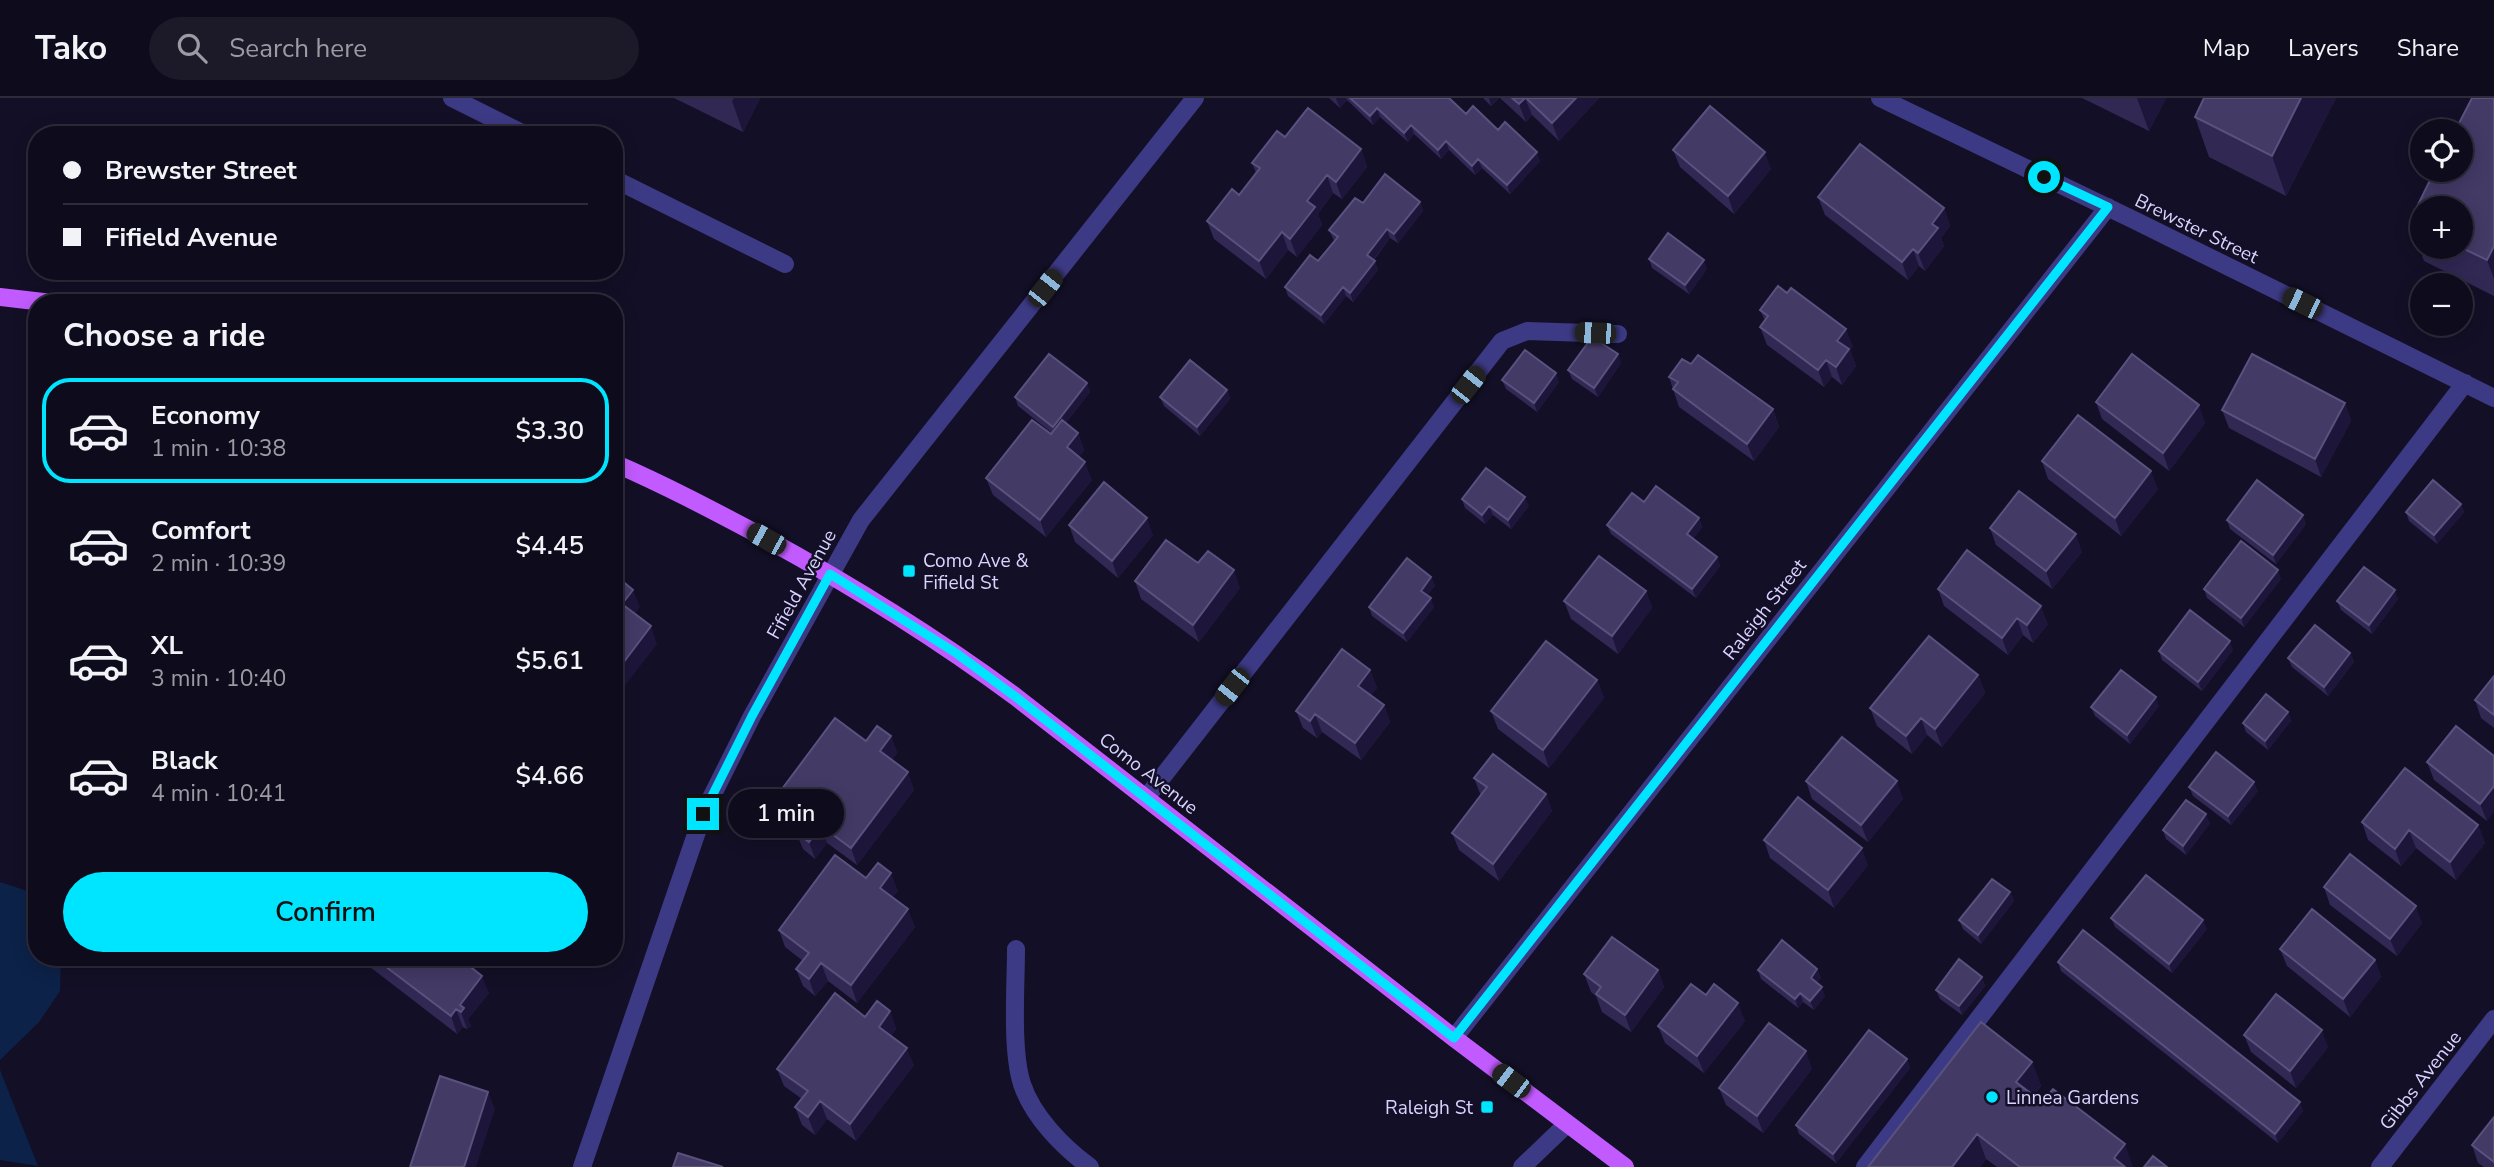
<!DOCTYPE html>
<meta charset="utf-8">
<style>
body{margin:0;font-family:"Nunito Sans",sans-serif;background:#1c1929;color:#f1f3f6;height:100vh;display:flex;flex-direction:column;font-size:26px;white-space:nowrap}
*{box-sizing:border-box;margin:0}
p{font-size:23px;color:#9b9ba3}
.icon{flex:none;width:38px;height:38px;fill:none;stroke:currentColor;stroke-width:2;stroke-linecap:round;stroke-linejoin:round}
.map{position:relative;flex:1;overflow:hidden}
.drawer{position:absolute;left:28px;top:196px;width:595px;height:672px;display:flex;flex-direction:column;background:#0e0b1c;border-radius:28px;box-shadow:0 4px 18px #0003,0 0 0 2px #2e2b3b}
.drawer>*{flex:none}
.guide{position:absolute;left:28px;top:28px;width:595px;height:154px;border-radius:28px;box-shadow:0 4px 18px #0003,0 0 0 2px #2e2b3b;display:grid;align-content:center;height:154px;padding:0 35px;background:#0e0b1c}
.controls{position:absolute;left:2410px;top:21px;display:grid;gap:14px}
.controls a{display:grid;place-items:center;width:63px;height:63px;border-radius:50%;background:#0e0b1c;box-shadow:0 4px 18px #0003,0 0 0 2px #2e2b3b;font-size:35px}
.end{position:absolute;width:32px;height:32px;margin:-16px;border:9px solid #00e5ff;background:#111;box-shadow:0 0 0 4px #111}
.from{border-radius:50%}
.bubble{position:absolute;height:49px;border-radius:24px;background:#0e0b1c;box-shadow:0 4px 18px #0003,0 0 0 2px #2e2b3b;font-size:23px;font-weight:600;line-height:49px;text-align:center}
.car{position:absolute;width:21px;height:42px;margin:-21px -10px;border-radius:9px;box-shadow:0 0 5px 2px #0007;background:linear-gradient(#222 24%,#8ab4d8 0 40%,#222 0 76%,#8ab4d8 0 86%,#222 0)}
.guide b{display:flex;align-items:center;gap:24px;height:66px;font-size:26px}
.guide b+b{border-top:2px solid #2e2b3b}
.guide i{width:18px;height:18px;background:#f1f3f6}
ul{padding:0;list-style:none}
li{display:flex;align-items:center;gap:21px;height:105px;margin:0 14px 10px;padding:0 21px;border:4px solid transparent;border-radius:28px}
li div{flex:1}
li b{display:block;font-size:26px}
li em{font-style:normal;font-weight:600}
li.on{border-color:#00e5ff}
li>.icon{width:63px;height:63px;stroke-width:1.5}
h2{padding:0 35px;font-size:32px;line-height:84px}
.action{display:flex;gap:14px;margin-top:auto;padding:14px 35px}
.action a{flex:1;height:80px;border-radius:42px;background:#00e5ff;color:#111;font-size:28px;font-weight:600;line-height:80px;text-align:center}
header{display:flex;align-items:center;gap:42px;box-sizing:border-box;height:98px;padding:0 35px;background:#0e0b1c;border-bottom:2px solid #2e2b3b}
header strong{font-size:33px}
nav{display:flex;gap:38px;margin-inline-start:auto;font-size:24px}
.search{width:490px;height:63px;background:#1c1929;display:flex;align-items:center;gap:18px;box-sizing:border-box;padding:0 24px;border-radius:38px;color:#9b9ba3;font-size:26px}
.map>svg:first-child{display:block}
</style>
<header>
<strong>Tako</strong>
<div class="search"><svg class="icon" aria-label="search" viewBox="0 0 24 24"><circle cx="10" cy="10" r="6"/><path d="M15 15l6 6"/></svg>Search here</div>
<nav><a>Map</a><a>Layers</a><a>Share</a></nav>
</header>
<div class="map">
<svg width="2494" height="1069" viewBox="0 0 2494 1069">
<rect width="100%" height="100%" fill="#130f26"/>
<path fill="#0c2248" d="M0,784L37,796V859H61L60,893L39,924L0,962Z
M0,972L38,1068L0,1062Z"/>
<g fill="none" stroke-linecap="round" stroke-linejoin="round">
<path stroke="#3d3a85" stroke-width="18" d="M452,0L526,37
M1880,0L2134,122L2494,300
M614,81L785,166
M1146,700L1502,243L1527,233L1618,236
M1016,851C1016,888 1011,952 1022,986C1033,1019 1063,1049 1090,1069
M1454,940L2108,109
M582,1069L703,716L752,618L861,422L1195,0
M1522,1069L1567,1026
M1865,1069L2465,285
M2380,1069L2494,921"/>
<path stroke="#c25bff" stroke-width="18" d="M0,199L52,205
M614,365C665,387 714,413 763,439C851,487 935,539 1016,599L1454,940L1625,1069"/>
</g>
<path fill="#312854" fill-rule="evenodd" d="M674,0H760L743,34Z
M1329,0H1449L1466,16L1498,32L1540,63L1510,96L1482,70L1475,77L1449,52L1441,61L1414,36L1408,44L1380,19L1373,27L1347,2L1340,10Z
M1483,0H1499L1491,8Z
M1500,0H1599L1559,43L1532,17L1526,24Z
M2082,0H2166L2149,33Z
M2336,0L2286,98L2209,59L2195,19Z
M2494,0V198L2424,163L2410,123ZM2422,110L2460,149H2422Z
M1285,39L1361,51L1367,69L1342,101L1333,95L1318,116L1322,127L1297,159L1288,152L1266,181L1214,141L1207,123L1239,97L1256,75L1252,65Z
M1673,52L1771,71L1734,116L1680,69Z
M1818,99L1944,110L1950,128L1941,140L1944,148L1925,173L1919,168L1908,182L1825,117Z
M1420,104L1423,113L1398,145L1390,140L1374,162L1378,172L1353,204L1346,198L1324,226L1288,198L1285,189L1318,163L1335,143L1333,141L1329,132L1363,105Z
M1649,161L1707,171L1689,196L1652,170Z
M1760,212L1853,248L1850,252L1856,268L1842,287L1832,279L1824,289L1767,247L1760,229L1765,223Z
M1621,265L1598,299L1572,281L1568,272Z
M1669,279L1773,311L1779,329L1754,363L1679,309Z
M1502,282L1559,284L1537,314L1506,291Z
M1087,285L1090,294L1066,325L1078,335L1084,352L1079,359L1092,382L1046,439L993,397L986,380L1052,335L1018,308L1015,299Z
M1227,292L1230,301L1200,338L1164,308L1160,299Z
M2096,304L2205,325L2169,373L2102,321Z
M2345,305L2351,323L2321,379L2229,330L2222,312Z
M2042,363L2158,391L2121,438L2048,381Z
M1462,401L1529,408L1511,431L1493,417L1485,426L1465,410Z
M1644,404L1699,420L1702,429L1693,441L1717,459L1720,468L1696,500L1611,436L1607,427Z
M2461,406L2464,414L2437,446L2409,423L2406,414Z
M2227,422L2306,426L2276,466L2230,431Z
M1069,427L1153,437L1118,480L1075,444Z
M1990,430L2082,454L2052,491L1996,447Z
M1198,465L1240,490L1199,544L1141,501L1135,483Z
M1431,479L1435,488L1427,497L1434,509L1407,544L1372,518L1369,509Z
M2281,481L2244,529L2207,500L2204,491Z
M1938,491L2048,526L2033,545L2023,537L2008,557L1944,508Z
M1646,493L1652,510L1618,556L1571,521L1564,503Z
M2398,501L2372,536L2341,512L2337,503Z
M2233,552L2202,593L2162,562L2159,553Z
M2350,555L2354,564L2328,598L2292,569L2288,560Z
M1370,572L1377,590L1371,597L1384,607L1390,624L1361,662L1322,634L1317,640L1303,630L1296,613Z
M1978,577L1985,595L1942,649L1927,637L1912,656L1877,628L1870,610Z
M2494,578V630L2481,620L2475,602Z
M1597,582L1604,600L1549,670L1498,631L1491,613Z
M2159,608L2130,646L2095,618L2091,609Z
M2288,614L2291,623L2268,652L2246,634L2243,625Z
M891,638L897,655L892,662L914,692L857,767L827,745L815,761L803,751L796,734L802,726L785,713L779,695L866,643Z
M2494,658L2487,723L2434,682L2427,664Z
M1474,680L1546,696L1552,713L1499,783L1459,752L1452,735L1481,698Z
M1806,683L1903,701L1868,744L1812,701Z
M2189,689L2258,693L2231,727L2193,698Z
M2362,724L2478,727L2485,745L2456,782L2416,750L2401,768L2368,742Z
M2210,725L2186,757L2166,741L2163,732Z
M1764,742L1868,767L1834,810L1770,760Z
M866,780L898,793L892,799L915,829L857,905L828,883L815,898L803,888L796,871L803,863L785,849L779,832Z
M2324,789L2422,825L2397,858L2330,807Z
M2010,794L2014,803L1981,846L1963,831L1959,822Z
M2111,820L2207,831L2172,875L2115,829Z
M2280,851L2375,862L2381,879L2350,919L2287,868Z
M357,859H458L489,895L468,921L471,928L467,931L463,929L457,936Z
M2058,864L2303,1013L2278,1045L2061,873Z
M1817,871L1821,880L1817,885L1825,898L1814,912L1803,904L1798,910L1761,881L1758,872Z
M1658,872L1664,889L1631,934L1602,914L1596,898L1591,894L1584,876Z
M1982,879L1985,888L1962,917L1940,901L1936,892Z
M1706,897L1745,923L1704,975L1665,945L1658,928Z
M890,913L896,931L891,938L914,967L856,1043L827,1021L815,1037L802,1027L795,1009L802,1001L784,988L777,971L865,919Z
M2244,937L2328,949L2296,990L2251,954Z
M1907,961L1910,970L1836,1065L1799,1036L1796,1027Z
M2032,964L2041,988L2034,998L2133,1069H1997L1986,1061L1980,1069H1868Z
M1812,971L1763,1035L1726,1007L1719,990Z
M2494,1019V1069H2484L2478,1065L2472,1047Z"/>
<path fill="#1d163a" d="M734,0H760L743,34L732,3Z
M1337,0H1346L1347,2L1340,10L1336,1Z
M1489,0H1499L1491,8Z
M1525,0L1532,17L1526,24L1519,6Z
M1576,0H1599L1559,43L1552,25Z
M2137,0H2166L2149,33Z
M2301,0H2336L2286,98L2272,58Z
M1377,10L1380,19L1373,27L1370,18Z
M1411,27L1414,36L1408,44L1404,35Z
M1446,43L1449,52L1441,61L1438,52Z
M1361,51L1367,69L1342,101L1336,84Z
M1537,54L1540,63L1510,96L1507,87Z
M1765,54L1771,71L1734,116L1728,98Z
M1478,61L1482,70L1475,77L1472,68Z
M1327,77L1333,95L1318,116L1322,127L1297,159L1290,141L1307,103Z
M1420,104L1423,113L1398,145L1394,136Z
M1944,110L1950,128L1941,140L1944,148L1925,173L1918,155L1932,126Z
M1387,131L1390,140L1370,166L1367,157Z
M1282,134L1288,152L1266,181L1259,163Z
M2494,148V181L2487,162Z
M1913,151L1919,168L1908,182L1902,164Z
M1704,162L1707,171L1689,196L1685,187Z
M1375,163L1378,172L1353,204L1350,195Z
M1343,189L1346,198L1324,226L1321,217Z
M1846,231L1853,248L1850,252L1856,268L1842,287L1836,269L1837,243Z
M1618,256L1621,265L1598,299L1594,290Z
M1826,262L1832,279L1824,289L1818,272Z
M1556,275L1559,284L1537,314L1534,305Z
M1087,285L1090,294L1056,338L1053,329Z
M1227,292L1230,301L1200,338L1197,329Z
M2345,305L2351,323L2321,379L2315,361Z
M2199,307L2205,325L2169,373L2163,355Z
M1773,311L1779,329L1754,363L1747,346Z
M1078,335L1084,352L1073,367L1067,349Z
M1085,364L1092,382L1046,439L1040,422Z
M2151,373L2158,391L2121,438L2115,420Z
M1525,399L1529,408L1511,431L1508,422Z
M2461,406L2464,414L2437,446L2434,437Z
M1489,408L1493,417L1485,426L1482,417Z
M2303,417L2306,426L2276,466L2273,457Z
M1147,420L1153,437L1118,480L1112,463Z
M1699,420L1702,429L1690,445L1687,436Z
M2076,436L2082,454L2052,491L2046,473Z
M1717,459L1720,468L1696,500L1692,491Z
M1234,472L1240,490L1199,544L1193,527Z
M2278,472L2281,481L2244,529L2241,520Z
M1431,479L1435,488L1424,502L1421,493Z
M633,492L640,509L629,524L622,506Z
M2395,492L2398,501L2372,536L2369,527Z
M1646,493L1652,510L1618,556L1612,538Z
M1431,500L1434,509L1407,544L1403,535Z
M2041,508L2048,526L2033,545L2027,527Z
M2017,520L2023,537L2008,557L2002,540Z
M651,528L657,546L614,602V577Z
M2230,543L2233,552L2202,593L2198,584Z
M2350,555L2354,564L2328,598L2324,589Z
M1370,572L1377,590L1365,606L1358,588Z
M1978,577L1985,595L1942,649L1935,631Z
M1597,582L1604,600L1549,670L1543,652Z
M2156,599L2159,608L2130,646L2127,637Z
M1384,607L1390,624L1361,662L1355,645Z
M2288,614L2291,623L2268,652L2265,643Z
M1315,616L1322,634L1317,640L1310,623Z
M1921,620L1927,637L1912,656L1906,638Z
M891,638L897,655L886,670L880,653Z
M908,674L914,692L857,767L851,750Z
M1897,683L1903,701L1868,744L1861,727Z
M2254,684L2258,693L2231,727L2228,718Z
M2494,688V714L2487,723L2480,706Z
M1546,696L1552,713L1499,783L1493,766Z
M2206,716L2210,725L2186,757L2183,748Z
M2478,727L2485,745L2456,782L2450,764Z
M821,728L827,745L815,761L809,744Z
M2409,732L2416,750L2401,768L2395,751Z
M1862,750L1868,767L1834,810L1828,792Z
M891,775L898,793L886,807L880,790Z
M2010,794L2014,803L1981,846L1978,837Z
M2416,808L2422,825L2397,858L2390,841Z
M908,811L915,829L857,905L851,887Z
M2203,822L2207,831L2172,875L2169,866Z
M2375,862L2381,879L2350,919L2343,901Z
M821,865L828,883L815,898L809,881Z
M1817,871L1821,880L1814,889L1811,880Z
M1658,872L1664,889L1631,934L1625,917Z
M482,878L489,895L468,921L471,928L467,931L461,914L460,907Z
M1982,879L1985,888L1962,917L1959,908Z
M1822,889L1825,898L1814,912L1810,903Z
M1800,895L1803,904L1798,910L1795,901Z
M1738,905L1745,923L1704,975L1697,958Z
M456,911L463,929L457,936L451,918Z
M890,913L896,931L885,946L879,929Z
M2322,932L2328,949L2296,990L2290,973Z
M907,950L914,967L856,1043L850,1026Z
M1806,953L1812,971L1763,1035L1757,1018Z
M1907,961L1910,970L1836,1065L1833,1056Z
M2032,964L2041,988L2025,1009L2016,984Z
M488,994L495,1011L476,1069H464Z
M820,1003L827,1021L815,1037L808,1019Z
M2300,1004L2303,1013L2278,1045L2275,1036Z
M1977,1036L1986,1061L1980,1069H1952Z
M2125,1046L2133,1069H2117L2114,1060Z"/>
<path fill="#433a66" stroke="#5a527e" stroke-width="2" d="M1350,0H1449L1466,16L1473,8L1498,32L1505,24L1537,54L1507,87L1478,61L1472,68L1446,43L1438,52L1411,27L1404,35L1377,10L1370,18Z
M1512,0H1525L1519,6Z
M1526,0H1576L1552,25Z
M2204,0H2301L2272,58L2195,19Z
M2472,0H2494V148L2487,162L2460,149V110H2422V129L2410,123L2435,72H2460V33H2455Z
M1710,8L1765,54L1728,98L1673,52Z
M1308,10L1361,51L1336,84L1327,77L1307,103L1315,109L1290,141L1282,134L1259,163L1207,123L1232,91L1239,97L1260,70L1252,65L1277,33L1285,39Z
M1860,46L1944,110L1932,126L1938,130L1918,155L1913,151L1902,164L1818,99Z
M1385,76L1420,104L1394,136L1387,131L1367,157L1375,163L1350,195L1343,189L1321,217L1285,189L1310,157L1318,163L1338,139L1329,132L1355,100L1363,105Z
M1668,135L1704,162L1685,187L1649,161Z
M1778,188L1787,195L1791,190L1846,231L1837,243L1849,251L1836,269L1826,262L1818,272L1760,229L1768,218L1760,212Z
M1592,239L1618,256L1594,290L1568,272Z
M1525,252L1556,275L1534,305L1502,282Z
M1049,256L1087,285L1053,329L1015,299Z
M2132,256L2199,307L2163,355L2096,304Z
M2252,256L2345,305L2315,361L2222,312Z
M1698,257L1773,311L1747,346L1673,291L1678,284L1669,279L1682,261L1691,266Z
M1190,262L1227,292L1197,329L1160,299Z
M2078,317L2151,373L2115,420L2042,363Z
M1032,322L1051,336L1062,322L1078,335L1067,349L1085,364L1040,422L986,380Z
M1486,370L1525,399L1508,422L1489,408L1482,417L1462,401Z
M2257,382L2303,417L2273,457L2227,422Z
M2433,382L2461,406L2434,437L2406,414Z
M1104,384L1147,420L1112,463L1069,427Z
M1656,388L1699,420L1687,436L1717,459L1692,491L1607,427L1632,395L1644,404Z
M2019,393L2076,436L2046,473L1990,430Z
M1166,442L1198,465L1208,453L1234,472L1193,527L1135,483Z
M2241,443L2278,472L2241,520L2204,491Z
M1967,452L2041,508L2027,527L2017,520L2002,540L1938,491Z
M1599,458L1646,493L1612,538L1564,503Z
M1407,460L1431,479L1421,493L1431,500L1403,535L1369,509Z
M2364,469L2395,492L2369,527L2337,503Z
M620,481L633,492L622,506L651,528L614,577V490Z
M2190,512L2230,543L2198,584L2159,553Z
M2315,527L2350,555L2324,589L2288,560Z
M1929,538L1978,577L1935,631L1921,620L1906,638L1870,610Z
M1546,543L1597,582L1543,652L1491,613Z
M1342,551L1370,572L1358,588L1384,607L1355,645L1315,616L1310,623L1296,613Z
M2121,572L2156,599L2127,637L2091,609Z
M2494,578V617L2475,602Z
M2266,596L2288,614L2265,643L2243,625Z
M835,620L866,643L877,628L891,638L880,653L908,674L851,750L821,728L809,744L796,734L809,717L779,695Z
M2456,628L2494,658V688L2480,706L2427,664Z
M1842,639L1897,683L1861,727L1806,683Z
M2216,654L2254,684L2228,718L2189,689Z
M1493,656L1546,696L1493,766L1452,735L1487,689L1474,680Z
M2405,670L2478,727L2450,764L2409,732L2395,751L2362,724Z
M1798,699L1862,750L1828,792L1764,742Z
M2186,702L2206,716L2183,748L2163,732Z
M2350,756L2416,808L2390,841L2324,789Z
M835,757L866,780L878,765L891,775L880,790L908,811L851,887L821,865L809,881L796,871L809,855L779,832Z
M2146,777L2203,822L2169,866L2111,820Z
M1992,781L2010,794L1978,837L1959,822Z
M2312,811L2375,862L2343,901L2280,851Z
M2083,832L2300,1004L2275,1036L2058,864Z
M1612,839L1658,872L1625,917L1596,896L1601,889L1584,876Z
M1782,842L1817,871L1811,880L1822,889L1810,903L1800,895L1795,901L1758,872Z
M373,859H458L482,878L460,907L464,910L461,914L456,911L451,918Z
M1959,861L1982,879L1959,908L1936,892Z
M1691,886L1706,897L1714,886L1738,905L1697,958L1658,928Z
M835,895L865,919L877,903L890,913L879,929L907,950L850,1026L820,1003L808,1019L795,1009L808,993L777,971Z
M2276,896L2322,932L2290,973L2244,937Z
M1981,924L2032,964L2016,984L2042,1004L2053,991L2125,1046L2114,1060L2125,1069H2020L1977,1036L1952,1069H1868Z
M1769,925L1806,953L1757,1018L1719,990Z
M1869,932L1907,961L1833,1056L1796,1027Z
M440,978L488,994L464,1069H410Z
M2494,1019V1064L2472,1047Z
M678,1055L723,1069H673Z
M2153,1058L2167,1069H2144Z"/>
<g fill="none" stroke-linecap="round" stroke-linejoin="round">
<path stroke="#00e5ff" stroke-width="9" d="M703,716L752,618L830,476L956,555L1016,599L1454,940L2108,109L2044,79"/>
</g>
<g fill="#00e5ff" stroke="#130f26" stroke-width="2.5">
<rect x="902" y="466" width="14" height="14" rx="3.5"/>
<circle cx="1992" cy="999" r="7"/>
<rect x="1480" y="1002" width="14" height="14" rx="3.5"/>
</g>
<g text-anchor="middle" stroke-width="5" stroke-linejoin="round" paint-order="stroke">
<g font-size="19" fill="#d9d4ff" stroke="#130f26">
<text transform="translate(2197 130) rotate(26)" y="7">Brewster Street</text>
<text transform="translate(801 486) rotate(-61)" y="7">Fifield Avenue</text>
<text transform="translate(1764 511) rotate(-52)" y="7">Raleigh Street</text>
<text transform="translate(1149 675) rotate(38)" y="7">Como Avenue</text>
<text transform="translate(2420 982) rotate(-52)" y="7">Gibbs Avenue</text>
</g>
<g font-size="19" fill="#d9d4ff" stroke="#130f26" text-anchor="start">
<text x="923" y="469">Como Ave &amp;<tspan x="923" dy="22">Fifield St</tspan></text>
<text x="2006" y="1006">Linnea Gardens</text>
<text x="1473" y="1016" text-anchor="end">Raleigh St</text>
</g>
</g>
</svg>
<div class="controls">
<a><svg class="icon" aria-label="locate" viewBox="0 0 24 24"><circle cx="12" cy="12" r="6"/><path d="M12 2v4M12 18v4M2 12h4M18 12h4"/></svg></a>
<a>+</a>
<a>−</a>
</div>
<i class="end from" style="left:2044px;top:79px"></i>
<i class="end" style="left:703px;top:716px"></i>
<div class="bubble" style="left:728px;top:691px;width:116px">1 min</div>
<i class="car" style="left:1045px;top:190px;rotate:38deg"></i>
<i class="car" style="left:2302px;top:205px;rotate:296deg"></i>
<i class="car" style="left:1595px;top:235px;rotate:272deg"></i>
<i class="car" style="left:1468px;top:287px;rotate:38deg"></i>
<i class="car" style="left:766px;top:441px;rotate:299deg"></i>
<i class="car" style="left:1232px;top:589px;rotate:218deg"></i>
<i class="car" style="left:1511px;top:983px;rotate:307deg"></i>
<div class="guide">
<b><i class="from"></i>Brewster Street</b>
<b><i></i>Fifield Avenue</b>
</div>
<section class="drawer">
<h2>Choose a ride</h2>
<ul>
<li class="on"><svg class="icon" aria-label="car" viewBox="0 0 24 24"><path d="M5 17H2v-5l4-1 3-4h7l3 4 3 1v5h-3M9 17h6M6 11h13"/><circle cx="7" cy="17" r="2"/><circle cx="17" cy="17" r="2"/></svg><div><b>Economy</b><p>1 min · 10:38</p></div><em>$3.30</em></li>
<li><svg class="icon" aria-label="car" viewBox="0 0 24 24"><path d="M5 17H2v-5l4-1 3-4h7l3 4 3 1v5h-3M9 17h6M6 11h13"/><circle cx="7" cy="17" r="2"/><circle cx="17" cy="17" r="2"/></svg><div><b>Comfort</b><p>2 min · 10:39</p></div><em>$4.45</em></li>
<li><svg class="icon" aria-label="car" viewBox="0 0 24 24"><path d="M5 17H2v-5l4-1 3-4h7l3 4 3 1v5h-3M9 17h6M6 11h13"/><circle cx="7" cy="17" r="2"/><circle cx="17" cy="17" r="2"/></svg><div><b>XL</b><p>3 min · 10:40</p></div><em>$5.61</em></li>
<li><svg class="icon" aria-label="car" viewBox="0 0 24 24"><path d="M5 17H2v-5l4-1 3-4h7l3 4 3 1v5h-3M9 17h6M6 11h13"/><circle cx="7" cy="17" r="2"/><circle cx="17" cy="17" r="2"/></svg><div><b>Black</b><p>4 min · 10:41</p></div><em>$4.66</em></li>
</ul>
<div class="action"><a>Confirm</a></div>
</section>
</div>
